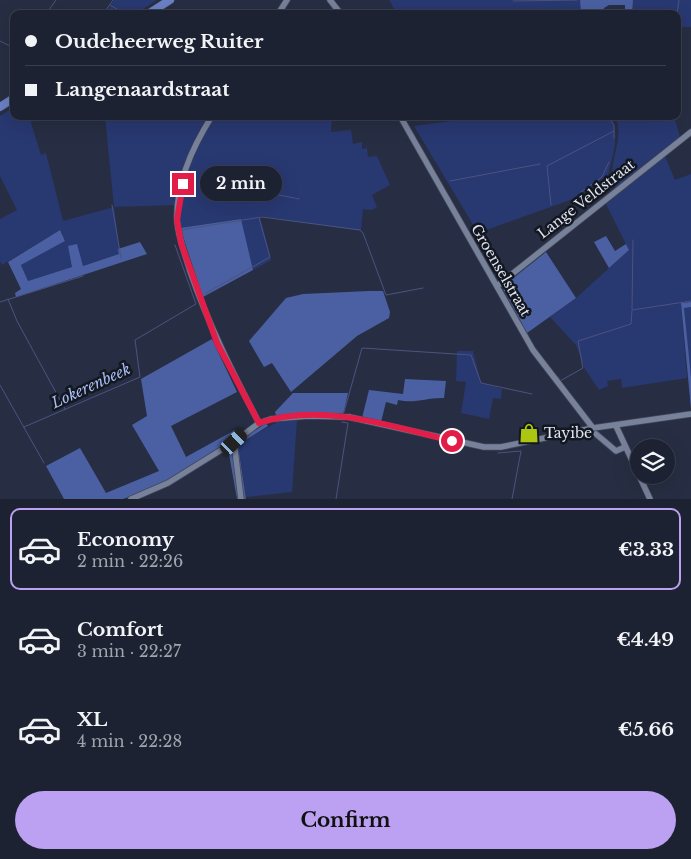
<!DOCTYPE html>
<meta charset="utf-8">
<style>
body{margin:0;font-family:"Libre Baskerville",serif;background:#252a3a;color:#f1f3f6;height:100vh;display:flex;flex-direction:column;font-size:19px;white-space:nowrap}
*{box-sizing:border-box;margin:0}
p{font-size:16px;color:#a0a4ac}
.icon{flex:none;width:28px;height:28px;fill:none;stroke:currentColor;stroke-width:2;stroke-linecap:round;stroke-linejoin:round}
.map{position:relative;height:499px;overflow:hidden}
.side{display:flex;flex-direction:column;background:#1d2232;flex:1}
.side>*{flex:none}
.banner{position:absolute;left:10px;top:10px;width:671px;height:110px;border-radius:10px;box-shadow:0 5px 20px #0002,0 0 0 1px #3b3f4d;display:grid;align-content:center;height:110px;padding:0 15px;background:#1d2232}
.fabs{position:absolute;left:630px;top:439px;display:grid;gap:10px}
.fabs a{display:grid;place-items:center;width:45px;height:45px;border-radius:50%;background:#1d2232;box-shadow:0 5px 20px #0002,0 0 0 1px #3b3f4d;font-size:25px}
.end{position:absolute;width:22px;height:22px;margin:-11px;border:6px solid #e11d48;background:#fff;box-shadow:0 0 0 2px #fff}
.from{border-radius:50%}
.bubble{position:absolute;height:35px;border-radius:18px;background:#1d2232;box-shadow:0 5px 20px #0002,0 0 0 1px #3b3f4d;font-size:16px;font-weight:700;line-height:35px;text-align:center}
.car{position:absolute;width:15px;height:30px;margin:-15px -8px;border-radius:6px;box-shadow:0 0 4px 1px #0007;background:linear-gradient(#222 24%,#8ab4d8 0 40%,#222 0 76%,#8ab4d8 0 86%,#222 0)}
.banner b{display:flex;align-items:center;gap:18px;height:48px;font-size:19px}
.banner b+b{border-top:1px solid #3b3f4d}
.banner i{width:12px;height:12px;background:#f1f3f6}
ul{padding:9px 0 0;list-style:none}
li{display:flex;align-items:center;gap:15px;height:82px;margin:0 10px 8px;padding:0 5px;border:2px solid transparent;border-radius:10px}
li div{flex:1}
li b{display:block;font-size:19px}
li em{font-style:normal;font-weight:700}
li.on{border-color:#bca0f2}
li>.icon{width:45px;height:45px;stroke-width:1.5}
.button{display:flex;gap:10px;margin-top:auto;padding:10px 15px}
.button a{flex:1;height:58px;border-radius:30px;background:#bca0f2;color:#111;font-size:20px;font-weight:700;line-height:58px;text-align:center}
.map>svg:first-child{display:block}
</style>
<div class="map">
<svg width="691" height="499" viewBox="0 0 691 499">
<rect width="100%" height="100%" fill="#272e43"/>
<path fill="#283871" d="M114,0H157L135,14H105Z
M389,0H580L581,14H521V11L509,14H397Z
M633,0H691V27H678V14H632Z
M14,107V116H29L41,155L46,153L63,221L114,207L105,116H196L205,121C188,147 181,175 175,205L114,207L120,254L82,266L68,246L73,267L28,281L21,265L65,241L60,230L2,265L0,261V219L17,210L0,176V116Z
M215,116H332L331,132L351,130L353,144L362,142V149L367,148L368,157L377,156L390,185L372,195L377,207L372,210L363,209L361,231L260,216L271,260L253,270L240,219L180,228C177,189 195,150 215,116Z
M465,116H610C621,133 612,157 608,175L573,199L478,233L414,126L465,119Z
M615,116H674L680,137L617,189C602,172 627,139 615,116Z
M665,156L675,180L691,174V302L681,303L687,378L622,388L621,379L607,381L608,386L599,390L585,369L576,345L550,317L576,298L629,250L606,204Z
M684,307H691V377H690Z
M457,351H473L481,383L502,389L501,399L493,398L489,419L461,413L466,382L456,381Z
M297,420L292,492L246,497L238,444L279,421Z"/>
<path fill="#4a60a2" d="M580,0H633L632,14H625V5H609L604,8L602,14H581Z
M241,219L253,270L203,297L180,228Z
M60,230L65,241L21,265L28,281L72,267L68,246L77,244L83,266L119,254L118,249L140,242L147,254L16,297L15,293L21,289L8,262Z
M606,236L615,251L626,244L629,250L609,268L594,242Z
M546,252L576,298L527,333L502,287Z
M369,291H383L390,312L389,318L357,336L291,392L272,363L264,367L249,341L286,298L303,294Z
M691,302V307L684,308L691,377V409L681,303Z
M212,339L237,392L171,426L186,457L235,430L237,435L225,442L228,449L266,423L268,426L238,445L246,499H237L229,454L225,451L151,489L123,499H64L46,466L80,448L106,493L159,471L132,425L147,416L141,379Z
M405,379L446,381L444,398C428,397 415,404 398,400L397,405L386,402L381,422L362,418L369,390L403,394Z
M293,393H348L343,415H276L275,412Z"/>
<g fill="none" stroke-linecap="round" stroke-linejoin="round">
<path stroke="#4b5380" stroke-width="1" d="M513,1L577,0
M110,5L125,14
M46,14L56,0
M103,14L113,0
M677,14L679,0
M0,41L14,48
M608,116L614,125V138
M450,181L540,164
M244,188L299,199
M581,192L602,177L609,162
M112,205L121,258
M551,205L547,166L614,131
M181,230L262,217L360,230L363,233L386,295L423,288
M206,293L270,257L259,218
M8,299L17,321L65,409
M0,302L83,276
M632,309L633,240
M558,377L560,381L583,368L578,341L631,324L632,310L691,301
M0,385L44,463
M344,412L362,348L471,355L481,383L532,394
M24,427L140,377L135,340L196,304L175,245
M498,453L521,451L512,499
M336,499L348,423L342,422"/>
<defs>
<path id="minor" d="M330,0L341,14
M278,14L287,0
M212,116C193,146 176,184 177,220C178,237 185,254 190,271C209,326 232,371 259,423
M400,116L533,350L593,428
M497,286L691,132
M616,426L650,499
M596,434L616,451L625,447
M234,442L241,499
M131,499L168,483L234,442L259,423L271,419L308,416L349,417L484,447H501L593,428L691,414"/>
<path id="major" d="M148,14L170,0
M0,107L14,98"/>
</defs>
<use href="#minor" stroke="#424859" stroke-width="7"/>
<use href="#major" stroke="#424859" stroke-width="9"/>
<use href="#minor" stroke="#78819a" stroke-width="5.5"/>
<use href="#major" stroke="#6a80c5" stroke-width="8"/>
</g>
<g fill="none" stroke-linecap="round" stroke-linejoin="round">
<path stroke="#e11d48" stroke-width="6" d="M183,184L177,220L181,243L217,343L259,423C321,402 391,426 452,441"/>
</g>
<defs>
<symbol id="shop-bare" viewBox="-9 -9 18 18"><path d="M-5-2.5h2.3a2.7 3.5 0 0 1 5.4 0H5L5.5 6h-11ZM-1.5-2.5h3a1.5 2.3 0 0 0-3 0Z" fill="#acc611" stroke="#131720" stroke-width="2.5" paint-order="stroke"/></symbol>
</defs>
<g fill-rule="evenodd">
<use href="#shop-bare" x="515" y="419" width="28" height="28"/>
</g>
<g text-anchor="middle" stroke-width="5" stroke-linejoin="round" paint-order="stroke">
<g font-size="14" fill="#e0e5f3" stroke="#131720">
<text transform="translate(586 199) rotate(-38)" y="5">Lange Veldstraat</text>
<text transform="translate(501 270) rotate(60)" y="5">Groenselstraat</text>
</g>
<g font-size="14" fill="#e0e5f3" stroke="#131720" text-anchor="start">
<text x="544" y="438">Tayibe</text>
</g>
<g font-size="15" font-style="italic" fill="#a9bef6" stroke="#131720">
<text transform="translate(91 386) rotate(-25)" y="5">Lokerenbeek</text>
</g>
</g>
</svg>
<div class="fabs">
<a><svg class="icon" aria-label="layers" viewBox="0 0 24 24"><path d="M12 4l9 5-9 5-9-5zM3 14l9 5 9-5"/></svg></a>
</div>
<i class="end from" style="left:452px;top:441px"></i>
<i class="end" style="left:183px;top:184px"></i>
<div class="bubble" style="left:200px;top:166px;width:82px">2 min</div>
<i class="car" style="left:234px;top:442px;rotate:47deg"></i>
<div class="banner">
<b><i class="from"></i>Oudeheerweg Ruiter</b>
<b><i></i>Langenaardstraat</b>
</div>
</div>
<section class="side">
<ul>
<li class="on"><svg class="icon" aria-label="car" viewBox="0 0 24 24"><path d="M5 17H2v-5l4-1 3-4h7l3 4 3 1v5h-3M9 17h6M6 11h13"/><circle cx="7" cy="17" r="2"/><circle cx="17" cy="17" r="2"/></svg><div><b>Economy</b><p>2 min · 22:26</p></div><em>€3.33</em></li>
<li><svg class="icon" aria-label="car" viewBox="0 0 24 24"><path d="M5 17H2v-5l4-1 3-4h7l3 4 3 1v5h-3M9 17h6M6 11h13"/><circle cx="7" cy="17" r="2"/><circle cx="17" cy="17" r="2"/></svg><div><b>Comfort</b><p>3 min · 22:27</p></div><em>€4.49</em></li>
<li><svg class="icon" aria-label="car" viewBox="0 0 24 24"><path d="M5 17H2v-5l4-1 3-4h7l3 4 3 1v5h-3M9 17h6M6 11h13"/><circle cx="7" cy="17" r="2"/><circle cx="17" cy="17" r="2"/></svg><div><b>XL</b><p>4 min · 22:28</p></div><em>€5.66</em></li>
</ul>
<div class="button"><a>Confirm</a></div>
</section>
